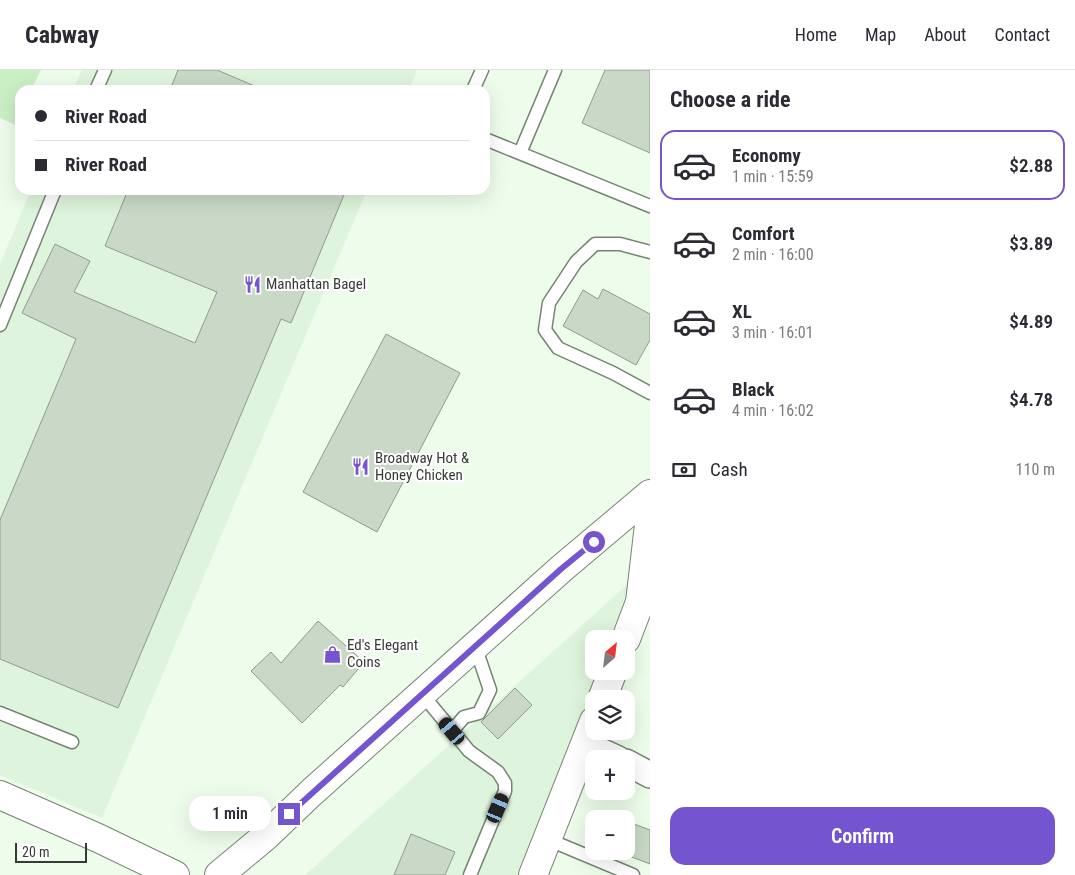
<!DOCTYPE html>
<meta charset="utf-8">
<style>
body{margin:0;font-family:"Roboto Condensed",sans-serif;background:#f2f2f3;color:#2b2b33;height:100vh;display:flex;flex-direction:column;font-size:19px;white-space:nowrap}
*{box-sizing:border-box;margin:0}
p{font-size:16px;color:#7c7c81}
.icon{flex:none;width:28px;height:28px;fill:none;stroke:currentColor;stroke-width:2;stroke-linecap:round;stroke-linejoin:round}
.map{position:relative;flex:1;overflow:hidden}
.details{display:flex;flex-direction:column;background:#fff;width:425px}
.details>*{flex:none}
.banner{position:absolute;left:15px;top:15px;width:475px;height:110px;border-radius:15px;box-shadow:0 5px 20px #0002;display:grid;align-content:center;height:110px;padding:0 20px;background:#fff}
.needle{width:32px;rotate:28deg}
.tools{position:absolute;left:585px;top:560px;display:grid;gap:10px}
.tools a{display:grid;place-items:center;width:50px;height:50px;border-radius:10px;background:#fff;box-shadow:0 5px 20px #0002;font-size:25px}
.scale{position:absolute;left:15px;bottom:12px;width:72px;box-sizing:border-box;padding-left:5px;border:2px solid #363c35;border-top:0;font-size:14px;line-height:18px;white-space:nowrap;color:#363c35;-webkit-text-stroke:4px #fff;paint-order:stroke}
.end{position:absolute;width:22px;height:22px;margin:-11px;border:6px solid #7455cf;background:#fff;box-shadow:0 0 0 2px #fff}
.from{border-radius:50%}
.bubble{position:absolute;height:35px;border-radius:15px;background:#fff;box-shadow:0 5px 20px #0002;font-size:16px;font-weight:600;line-height:35px;text-align:center}
.car{position:absolute;width:15px;height:30px;margin:-15px -8px;border-radius:6px;box-shadow:0 0 4px 1px #0007;background:linear-gradient(#222 24%,#8ab4d8 0 40%,#222 0 76%,#8ab4d8 0 86%,#222 0)}
.banner b{display:flex;align-items:center;gap:18px;height:48px;font-size:19px}
.banner b+b{border-top:1px solid #e1e1e2}
.banner i{width:12px;height:12px;background:#2b2b33}
ul{padding:0;list-style:none}
li{display:flex;align-items:center;gap:15px;height:70px;margin:0 10px 8px;padding:0 10px;border:2px solid transparent;border-radius:15px}
li div{flex:1}
li b{display:block;font-size:19px}
li em{font-style:normal;font-weight:600}
li.current{border-color:#7455cf}
li>.icon{width:45px;height:45px;stroke-width:1.5}
h2{padding:0 20px;font-size:22px;line-height:60px}
.pay{display:flex;align-items:center;gap:12px;height:55px;padding:0 20px;font-size:19px}
.pay p{margin-inline-start:auto}
.button{display:flex;gap:10px;margin-top:auto;padding:10px 20px}
.button a{flex:1;height:58px;border-radius:15px;background:#7455cf;color:#fff;font-size:20px;font-weight:600;line-height:58px;text-align:center}
header{display:flex;align-items:center;gap:30px;box-sizing:border-box;height:70px;padding:0 25px;background:#fff;border-bottom:1px solid #e1e1e2}
header strong{font-size:24px}
nav{display:flex;gap:28px;margin-inline-start:auto;font-size:18px}
main{display:flex;flex:1;min-height:0}
.map>svg:first-child{display:block}
</style>
<header>
<strong>Cabway</strong>
<nav><a>Home</a><a>Map</a><a>About</a><a>Contact</a></nav>
</header>
<main>
<div class="map">
<svg width="650" height="805" viewBox="0 0 650 805">
<rect width="100%" height="100%" fill="#eefdeb"/>
<path fill="#dff4dc" d="M82,0H417L409,20H73Z
M31,120H367L102,748L0,705V194Z
M650,494L626,569H594V601H617L536,805H305Z"/>
<path fill="#cbefc5" d="M0,0H41L31,20H20V43L15,55L0,48Z"/>
<path fill="#c9d8c7" stroke="#8e9c8c" d="M178,0H217L264,20H170Z
M605,0H650V83L582,53Z
M128,120H346L291,253L281,249L118,638L0,589V450L76,269L22,243L55,174L90,191L74,222L195,273L217,222L105,176Z
M603,219L650,244V270L636,295L563,256L583,220L598,229Z
M386,264L460,303L377,462L303,422Z
M318,551L364,592L343,617L340,615L302,653L251,601L271,582L281,593Z
M515,618L532,635L498,669L481,652Z
M626,751L650,760V794L616,781H626Z
M411,764L455,782L445,805H394Z"/>
<g fill="none" stroke-linecap="round" stroke-linejoin="round">
<defs>
<path id="service" d="M96,20L105,0
M473,20L482,0
M485,69L650,136
M520,83L555,0
M650,182L620,174H595L576,192L549,233L545,260L558,278L613,303L650,323
M0,255L55,120
M422,624L469,681L498,702L505,713V721L470,805
M0,643L72,672
M452,661L464,647L479,643L490,620L475,576
M547,769L633,805"/>
<path id="minor" d="M585,674L618,689
M626,692L650,705"/>
<path id="tertiary" d="M626,569L640,532L650,446
M602,629L613,601
M0,725L98,768L175,805
M533,805L594,651"/>
<path id="trunk" d="M219,805L266,766L312,722L561,499L650,424"/>
</defs>
<use href="#service" stroke="#768474" stroke-width="15"/>
<use href="#minor" stroke="#768474" stroke-width="28"/>
<use href="#tertiary" stroke="#768474" stroke-width="30"/>
<use href="#trunk" stroke="#768474" stroke-width="30"/>
<use href="#service" stroke="#fff" stroke-width="12"/>
<use href="#minor" stroke="#fff" stroke-width="25"/>
<use href="#tertiary" stroke="#fff" stroke-width="28"/>
<use href="#trunk" stroke="#fff" stroke-width="28"/>
</g>
<g fill="none" stroke-linecap="round" stroke-linejoin="round">
<path stroke="#7455cf" stroke-width="6" d="M289,744L561,499L594,472"/>
</g>
<defs>
<symbol id="restaurant-bare" viewBox="-9 -9 18 18"><path d="M-5-6h1v4h1v-4h1v4h1v-4h1v5L-1.5 .5V6h-2V.5L-5-1ZM5-6V6H3V1.5H1.5Q1.5-4 5-6Z" fill="#7455cf" stroke="#fff" stroke-width="2.5" paint-order="stroke"/></symbol>
<symbol id="shop-bare" viewBox="-9 -9 18 18"><path d="M-5-2.5h2.3a2.7 3.5 0 0 1 5.4 0H5L5.5 6h-11ZM-1.5-2.5h3a1.5 2.3 0 0 0-3 0Z" fill="#7455cf" stroke="#fff" stroke-width="2.5" paint-order="stroke"/></symbol>
</defs>
<g fill-rule="evenodd">
<use href="#restaurant-bare" x="240" y="202" width="25" height="25"/>
<use href="#restaurant-bare" x="348" y="384" width="25" height="25"/>
<use href="#shop-bare" x="320" y="572" width="25" height="25"/>
</g>
<g text-anchor="middle" stroke-width="4" stroke-linejoin="round" paint-order="stroke">
<g font-size="15" fill="#363c35" stroke="#fff" text-anchor="start">
<text x="266" y="219">Manhattan Bagel</text>
<text x="375" y="393">Broadway Hot &amp;<tspan x="375" dy="17">Honey Chicken</tspan></text>
<text x="347" y="580">Ed's Elegant<tspan x="347" dy="17">Coins</tspan></text>
</g>
</g>
</svg>
<div class="tools">
<a><svg class="needle" viewBox="-14 -14 28 28"><path d="M0-13l5 13h-10z" fill="#e53935"/><path d="M0 13l5-13h-10z" fill="#7c7c81"/></svg></a>
<a><svg class="icon" aria-label="layers" viewBox="0 0 24 24"><path d="M12 4l9 5-9 5-9-5zM3 14l9 5 9-5"/></svg></a>
<a>+</a>
<a>−</a>
</div>
<div class="scale">20 m</div>
<i class="end from" style="left:594px;top:472px"></i>
<i class="end" style="left:289px;top:744px"></i>
<div class="bubble" style="left:189px;top:726px;width:82px">1 min</div>
<i class="car" style="left:452px;top:661px;rotate:320deg"></i>
<i class="car" style="left:498px;top:738px;rotate:23deg"></i>
<div class="banner">
<b><i class="from"></i>River Road</b>
<b><i></i>River Road</b>
</div>
</div>
<section class="details">
<h2>Choose a ride</h2>
<ul>
<li class="current"><svg class="icon" aria-label="car" viewBox="0 0 24 24"><path d="M5 17H2v-5l4-1 3-4h7l3 4 3 1v5h-3M9 17h6M6 11h13"/><circle cx="7" cy="17" r="2"/><circle cx="17" cy="17" r="2"/></svg><div><b>Economy</b><p>1 min · 15:59</p></div><em>$2.88</em></li>
<li><svg class="icon" aria-label="car" viewBox="0 0 24 24"><path d="M5 17H2v-5l4-1 3-4h7l3 4 3 1v5h-3M9 17h6M6 11h13"/><circle cx="7" cy="17" r="2"/><circle cx="17" cy="17" r="2"/></svg><div><b>Comfort</b><p>2 min · 16:00</p></div><em>$3.89</em></li>
<li><svg class="icon" aria-label="car" viewBox="0 0 24 24"><path d="M5 17H2v-5l4-1 3-4h7l3 4 3 1v5h-3M9 17h6M6 11h13"/><circle cx="7" cy="17" r="2"/><circle cx="17" cy="17" r="2"/></svg><div><b>XL</b><p>3 min · 16:01</p></div><em>$4.89</em></li>
<li><svg class="icon" aria-label="car" viewBox="0 0 24 24"><path d="M5 17H2v-5l4-1 3-4h7l3 4 3 1v5h-3M9 17h6M6 11h13"/><circle cx="7" cy="17" r="2"/><circle cx="17" cy="17" r="2"/></svg><div><b>Black</b><p>4 min · 16:02</p></div><em>$4.78</em></li>
</ul>
<div class="pay"><svg class="icon" aria-label="cash" viewBox="0 0 24 24"><path d="M3 7h18v10H3z"/><circle cx="12" cy="12" r="2"/></svg>Cash<p>110 m</p></div>
<div class="button"><a>Confirm</a></div>
</section>
</main>
